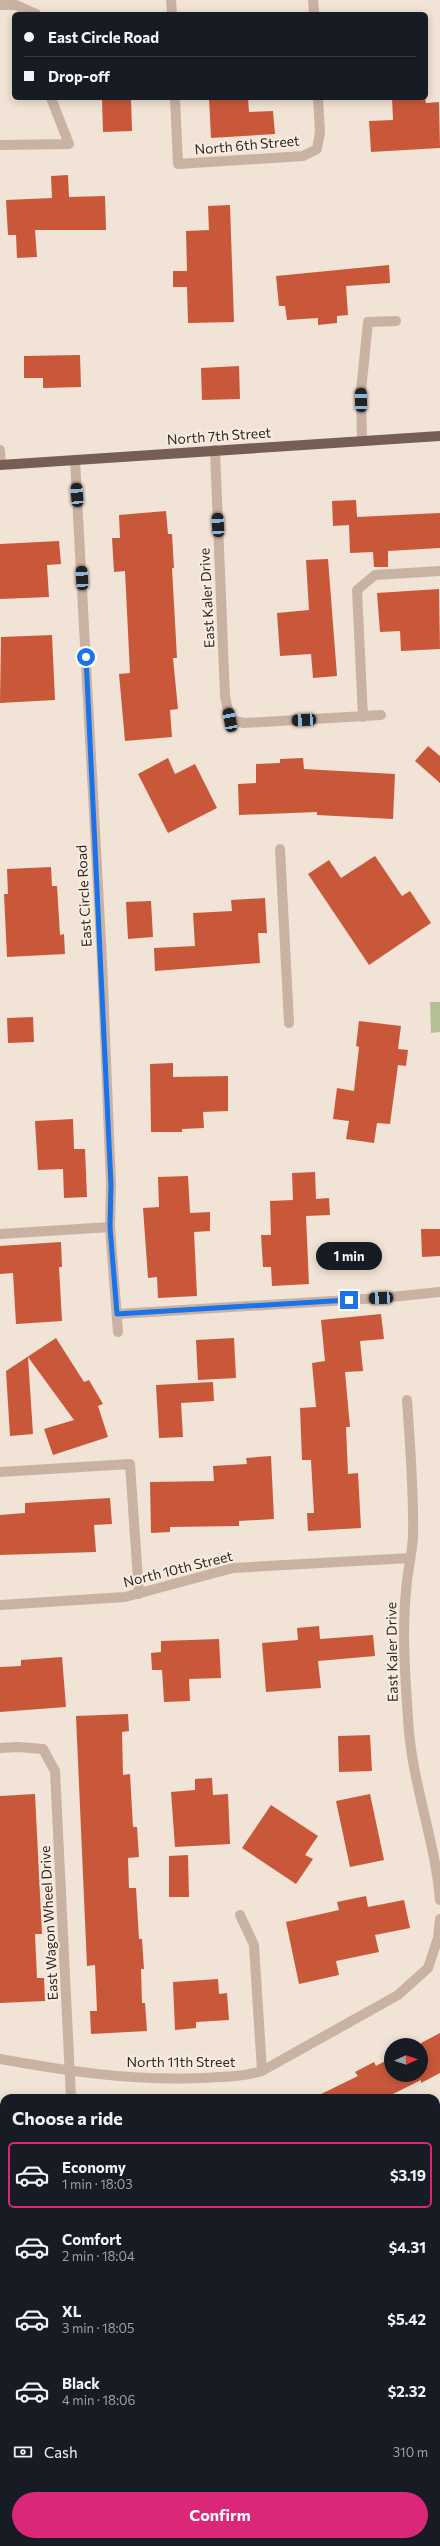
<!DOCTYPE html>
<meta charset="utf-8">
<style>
body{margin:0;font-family:Commissioner,sans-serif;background:#242831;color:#f1f3f6;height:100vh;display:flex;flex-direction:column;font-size:15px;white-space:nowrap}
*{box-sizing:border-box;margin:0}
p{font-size:13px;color:#9ea1a6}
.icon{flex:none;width:22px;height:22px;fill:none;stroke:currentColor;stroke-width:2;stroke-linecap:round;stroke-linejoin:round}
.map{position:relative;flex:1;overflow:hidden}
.details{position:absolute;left:0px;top:2094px;width:440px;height:452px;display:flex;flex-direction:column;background:#171b24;border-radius:12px 12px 0 0;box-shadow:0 2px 10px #0003}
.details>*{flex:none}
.top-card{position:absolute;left:12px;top:12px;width:416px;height:88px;border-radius:6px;box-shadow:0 2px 10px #0003;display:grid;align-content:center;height:88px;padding:0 12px;background:#171b24}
.needle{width:26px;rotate:87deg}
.controls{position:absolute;left:384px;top:2038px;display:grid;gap:8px}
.controls a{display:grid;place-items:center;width:44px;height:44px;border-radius:50%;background:#171b24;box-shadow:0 2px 10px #0003;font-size:20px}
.end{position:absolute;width:18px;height:18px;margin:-9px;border:5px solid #1a73e8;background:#fff;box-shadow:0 0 0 2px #fff}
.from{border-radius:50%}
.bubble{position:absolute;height:28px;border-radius:14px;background:#171b24;box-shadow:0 2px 10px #0003;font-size:13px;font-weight:700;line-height:28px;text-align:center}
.car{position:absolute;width:12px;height:24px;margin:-12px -6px;border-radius:5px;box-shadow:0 0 3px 1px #0007;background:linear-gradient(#222 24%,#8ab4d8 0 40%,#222 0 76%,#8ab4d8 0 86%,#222 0)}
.top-card b{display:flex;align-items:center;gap:14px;height:38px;font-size:15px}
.top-card b+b{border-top:1px solid #363941}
.top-card i{width:10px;height:10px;background:#f1f3f6}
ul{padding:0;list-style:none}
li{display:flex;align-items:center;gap:12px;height:66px;margin:0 8px 6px;padding:0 4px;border:2px solid transparent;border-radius:6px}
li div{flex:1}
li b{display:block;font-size:15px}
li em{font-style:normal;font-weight:700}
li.on{border-color:#db2777}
li>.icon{width:36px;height:36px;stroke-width:1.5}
h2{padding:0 12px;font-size:18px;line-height:48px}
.pay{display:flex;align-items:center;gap:10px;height:44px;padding:0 12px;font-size:15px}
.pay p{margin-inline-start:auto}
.action{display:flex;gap:8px;margin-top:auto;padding:8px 12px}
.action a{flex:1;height:46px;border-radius:24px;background:#db2777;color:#fff;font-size:16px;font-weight:700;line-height:46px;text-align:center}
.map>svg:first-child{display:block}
</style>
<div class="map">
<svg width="440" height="2546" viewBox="0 0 440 2546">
<rect width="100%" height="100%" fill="#f1e3d5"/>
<path fill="#b3c096" d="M430,1002H440V1032L431,1033Z
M4,2226V2280L0,2281V2227Z"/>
<path fill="#74aeae" d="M440,2263V2313L436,2316V2265Z
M4,2530V2542H56L51,2546H0V2533Z"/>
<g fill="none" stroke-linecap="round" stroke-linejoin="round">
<path stroke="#74aeae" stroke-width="5.5" d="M415,2542L417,2546"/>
<path stroke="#74aeae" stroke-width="20" d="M436,2188L440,2186
M0,2432L4,2430"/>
</g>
<path fill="#c9583b" d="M102,98H131L132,131L103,132Z
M209,98H248L249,112L273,111L275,134L211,138Z
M392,98H425L426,103L439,102L440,148L371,152L369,121L393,120Z
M68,175L69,197L105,196L106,230H35L37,257L17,258L16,235H8L6,200L52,198L51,176Z
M230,205L234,322L188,323L187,287H173V271H187L186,231L209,230L208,206Z
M389,265L390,283L346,286L348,315L337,316V323L318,325V318L287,320L285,306H279L276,276Z
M80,355L81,387L43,388V378H24V356Z
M239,366L240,399L202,400L201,368Z
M356,500L357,517L440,513V548L388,551V567H374L373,552L350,553L349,525L333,526L332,501Z
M166,511L168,534H172L174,568H172L177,658H173L178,709L170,710L172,737L125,741L119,674L130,673L125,571L114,572L112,538H120L119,515Z
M59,541L61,564L47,565L49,597L0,599V544Z
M328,559L337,676L313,678L311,654L280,656L277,613L309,610L306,560Z
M439,589L440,649L401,651L400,631L380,632L377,593Z
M52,635L55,700L0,703L1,637Z
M428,746L440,756V783L415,761Z
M168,758L175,774L195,764L217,808L168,833L138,774Z
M303,758L304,769L395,774L393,819L317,815V812L239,815L238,784L256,783V764L280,763V759Z
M375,856L402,896L410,891L431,923L369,965L308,874L329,860L341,878Z
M51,867L52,886H57L60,935L64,934L65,954L7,957L4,894H8L7,869Z
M265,898L267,933H258L260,963L155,971L154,948L195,946L193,913L232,911L231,900Z
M151,901L153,937L128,939L126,902Z
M33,1017L34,1042L8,1043L7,1018Z
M359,1021L401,1026L398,1049L408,1050L406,1066L398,1065L390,1124L377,1123L374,1143L346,1139L349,1121L333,1119L337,1088L354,1091L359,1047L356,1046Z
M173,1063V1077L228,1076V1111L203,1112L204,1128L182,1129V1132H151L150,1064Z
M73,1119L74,1149H85L87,1197L64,1198L63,1169L38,1170L35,1121Z
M315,1172L316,1199L329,1198L330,1215L306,1216L309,1284L272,1286L271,1267H263L261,1235H271L270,1201L293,1200L292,1173Z
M188,1176L190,1213L210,1212V1231L194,1232L197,1296L158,1298L157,1277L148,1278L143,1208L159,1207L158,1177Z
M421,1229H440V1256L422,1257Z
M61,1242L62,1267H59L62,1321L16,1324L13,1273L0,1274V1246Z
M381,1314L384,1339L360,1341L363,1371L345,1372L350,1427H346L348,1474L358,1473L361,1528L308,1531L307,1513H314L311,1460H302L300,1408L316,1407L312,1363L325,1361L321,1320Z
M56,1338L84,1382L89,1380L103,1404L98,1406L108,1437L53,1455L44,1429L74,1420L28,1357L33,1434L10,1436L6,1371Z
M234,1338L236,1378L198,1380L196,1340Z
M213,1382L214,1401L181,1403L183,1437L159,1438L156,1385Z
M271,1456L274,1519L239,1521V1526L170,1527V1532L151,1533L150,1482L214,1481L213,1466L247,1464L246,1458Z
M110,1498L112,1524L94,1525L96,1552L0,1555V1515L25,1513V1503Z
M319,1626L320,1639L373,1635L375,1656L318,1661L321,1688L266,1692L262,1643L298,1640L297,1628Z
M219,1639L221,1678L189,1679L190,1701L164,1702L162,1670H152L151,1653L161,1652V1641Z
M62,1657L66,1707L0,1712V1667L21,1666V1660Z
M128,1714L129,1731L122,1732L123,1775L130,1774L133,1827H137L139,1857L128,1858L129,1888H136L139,1939H142L144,1969H141L142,2003H145L147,2031L91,2034L90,2011H97L95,1965L87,1966L76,1716Z
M370,1735L372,1771L339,1772L338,1736Z
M212,1778L213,1795L228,1794L230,1844L175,1847L171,1792L195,1790V1779Z
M35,1794L42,1934H35L37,1978H44L45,2001L0,2003V1796Z
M370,1794L384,1860L350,1867L336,1801Z
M271,1805L318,1836L305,1855L313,1859L296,1884L242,1848Z
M188,1855L189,1897H169V1856Z
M366,1896L368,1907L404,1900L410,1928L375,1935L379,1952L336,1961L339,1975L299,1984L286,1922L339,1910L337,1902Z
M218,1979L219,1994L227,1993L229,2020L196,2022V2028L175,2030L173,1982Z
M440,2033V2073L421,2083V2080L385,2098H313L358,2076L355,2072L374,2062L376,2066L391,2058V2075H421V2043Z"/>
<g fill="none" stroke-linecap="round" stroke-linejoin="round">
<path stroke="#c9b2a2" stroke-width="10" d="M171,0L172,14
M313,0L314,14
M0,5H16L36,14
M175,98L178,164L303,156L317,149L320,132L318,98
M0,145L69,144L51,98
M362,441L361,391L368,322L396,321
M0,450L1,465
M215,450L225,696L230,720L244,723L381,715
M75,460L102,961L111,1185L110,1227L118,1332
M363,717L357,590L375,575L440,571
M280,849L289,1023
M0,1234L110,1227
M117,1314L381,1298L440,1292
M407,1400C410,1445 414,1491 413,1537C412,1555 407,1573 406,1591C402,1633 405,1676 408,1718C411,1782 435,1838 440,1900
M0,1472L130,1464L139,1594
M0,1605L125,1597L233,1568L410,1558
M0,1748L18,1747L43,1749L55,1771L71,2098
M240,1915L254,1945L262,2071
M0,2059C66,2071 132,2081 199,2078C221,2077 241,2077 262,2071L398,1995L428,1968L438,1938L440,1919
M0,2467L4,2462"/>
<path stroke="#765e55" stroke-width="10" d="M0,465L440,436"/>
</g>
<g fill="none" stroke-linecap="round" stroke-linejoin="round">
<path stroke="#1a73e8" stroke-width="5" d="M86,657L111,1185L110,1227L117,1314L349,1300"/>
</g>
<g text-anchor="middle" stroke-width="4" stroke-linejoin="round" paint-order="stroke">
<g font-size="14" fill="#332824" stroke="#f9ede1">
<text transform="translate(247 145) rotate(-5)" y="5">North 6th Street</text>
<text transform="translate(219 436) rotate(-4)" y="5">North 7th Street</text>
<text transform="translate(207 598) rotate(-93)" y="5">East Kaler Drive</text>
<text transform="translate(84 896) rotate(-93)" y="5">East Circle Road</text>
<text transform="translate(178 1569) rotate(-14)" y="5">North 10th Street</text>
<text transform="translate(392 1652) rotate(-91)" y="5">East Kaler Drive</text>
<text transform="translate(49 1923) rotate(-93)" y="5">East Wagon Wheel Drive</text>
<text x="181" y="2067">North 11th Street</text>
</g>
</g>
</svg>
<div class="controls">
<a><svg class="needle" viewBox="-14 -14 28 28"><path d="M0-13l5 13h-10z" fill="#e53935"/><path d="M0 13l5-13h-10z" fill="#9ea1a6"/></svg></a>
</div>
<i class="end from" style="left:86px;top:657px"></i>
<i class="end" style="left:349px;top:1300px"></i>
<div class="bubble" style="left:316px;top:1242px;width:66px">1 min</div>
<i class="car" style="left:361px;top:400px;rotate:359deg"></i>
<i class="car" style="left:77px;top:495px;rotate:356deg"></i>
<i class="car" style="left:218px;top:525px;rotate:357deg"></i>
<i class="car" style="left:82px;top:578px;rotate:357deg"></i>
<i class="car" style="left:230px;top:720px;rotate:349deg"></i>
<i class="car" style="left:304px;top:720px;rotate:267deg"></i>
<i class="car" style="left:381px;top:1298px;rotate:267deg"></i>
<div class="top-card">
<b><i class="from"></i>East Circle Road</b>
<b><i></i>Drop-off</b>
</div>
<section class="details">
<h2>Choose a ride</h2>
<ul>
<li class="on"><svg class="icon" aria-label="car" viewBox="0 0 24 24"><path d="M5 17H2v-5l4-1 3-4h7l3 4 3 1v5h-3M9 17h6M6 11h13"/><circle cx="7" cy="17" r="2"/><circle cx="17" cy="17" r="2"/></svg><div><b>Economy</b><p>1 min · 18:03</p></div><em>$3.19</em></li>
<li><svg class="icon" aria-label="car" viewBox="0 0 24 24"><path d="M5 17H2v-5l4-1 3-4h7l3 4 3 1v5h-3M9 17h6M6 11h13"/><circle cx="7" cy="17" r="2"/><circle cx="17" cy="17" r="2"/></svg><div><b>Comfort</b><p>2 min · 18:04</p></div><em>$4.31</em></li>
<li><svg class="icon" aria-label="car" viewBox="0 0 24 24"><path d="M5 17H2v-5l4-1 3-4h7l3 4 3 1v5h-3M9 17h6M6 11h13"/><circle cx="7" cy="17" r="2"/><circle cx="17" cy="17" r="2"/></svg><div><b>XL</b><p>3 min · 18:05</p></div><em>$5.42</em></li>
<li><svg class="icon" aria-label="car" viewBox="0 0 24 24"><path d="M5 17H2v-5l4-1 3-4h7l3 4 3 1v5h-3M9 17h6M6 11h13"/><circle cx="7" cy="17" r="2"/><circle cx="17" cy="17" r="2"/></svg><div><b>Black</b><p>4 min · 18:06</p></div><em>$2.32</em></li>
</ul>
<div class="pay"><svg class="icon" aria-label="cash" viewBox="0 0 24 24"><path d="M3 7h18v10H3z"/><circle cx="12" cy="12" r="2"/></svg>Cash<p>310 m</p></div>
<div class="action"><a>Confirm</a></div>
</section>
</div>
